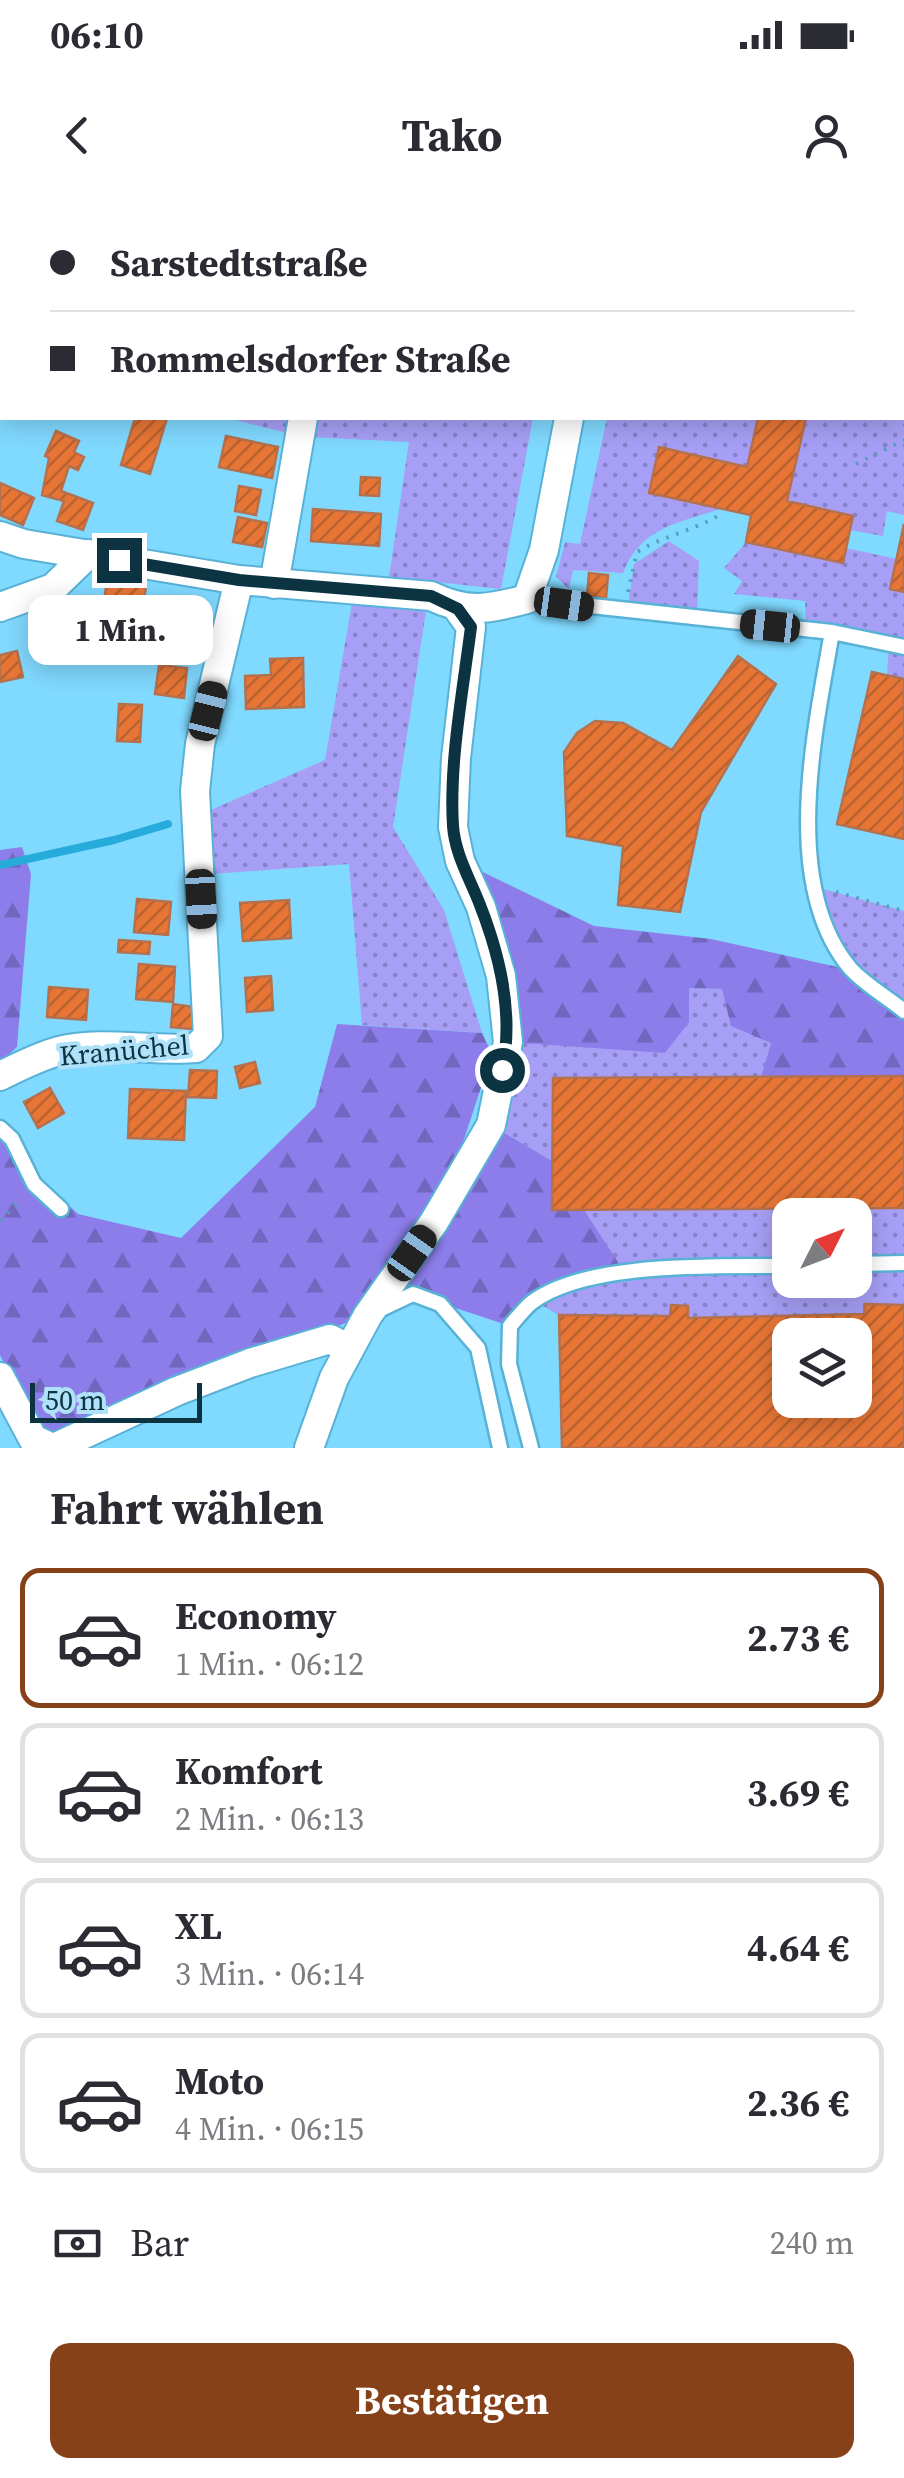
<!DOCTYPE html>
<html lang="de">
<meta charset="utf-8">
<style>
body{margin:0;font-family:"Source Serif 4",serif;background:#f2f2f3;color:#2b2b33;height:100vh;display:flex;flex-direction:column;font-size:38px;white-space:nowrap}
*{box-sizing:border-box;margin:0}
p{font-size:32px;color:#7c7c81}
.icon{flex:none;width:55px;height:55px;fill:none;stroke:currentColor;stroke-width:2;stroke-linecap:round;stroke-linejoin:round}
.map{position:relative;height:1248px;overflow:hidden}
.sheet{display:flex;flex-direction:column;background:#fff;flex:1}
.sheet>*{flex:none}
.hud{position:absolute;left:0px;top:0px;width:905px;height:220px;box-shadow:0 5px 25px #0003;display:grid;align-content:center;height:220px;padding:0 50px;background:#fff}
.needle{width:65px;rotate:48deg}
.fabs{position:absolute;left:772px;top:998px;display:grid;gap:20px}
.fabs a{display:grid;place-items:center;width:100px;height:100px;border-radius:20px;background:#fff;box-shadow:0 5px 25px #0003;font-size:50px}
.scale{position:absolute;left:30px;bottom:25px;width:172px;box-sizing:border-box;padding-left:10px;border:5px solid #0c3342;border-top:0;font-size:28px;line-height:35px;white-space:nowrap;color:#0c3342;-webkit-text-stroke:8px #afe1f8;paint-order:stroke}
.end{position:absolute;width:45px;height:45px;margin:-22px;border:12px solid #0c3342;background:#fff;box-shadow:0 0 0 5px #fff}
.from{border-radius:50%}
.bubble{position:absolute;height:70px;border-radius:20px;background:#fff;box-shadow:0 5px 25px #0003;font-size:32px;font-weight:700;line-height:70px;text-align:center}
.car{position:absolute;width:30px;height:60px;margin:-30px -15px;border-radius:12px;box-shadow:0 0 8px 2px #0007;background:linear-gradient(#222 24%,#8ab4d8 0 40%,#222 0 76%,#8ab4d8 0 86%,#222 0)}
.hud b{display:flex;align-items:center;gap:35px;height:95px;font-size:38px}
.hud b+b{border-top:2px solid #e1e1e2}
.hud i{width:25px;height:25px;background:#2b2b33}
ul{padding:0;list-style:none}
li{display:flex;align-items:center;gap:30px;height:140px;margin:0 20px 15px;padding:0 30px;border:5px solid #e1e1e2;border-radius:20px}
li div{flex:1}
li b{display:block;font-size:38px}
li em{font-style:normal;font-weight:700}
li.on{border-color:#864119}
li>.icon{width:90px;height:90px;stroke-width:1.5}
h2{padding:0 50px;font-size:45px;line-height:120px}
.pay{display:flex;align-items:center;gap:25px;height:110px;padding:0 50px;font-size:38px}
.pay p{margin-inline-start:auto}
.button{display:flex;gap:20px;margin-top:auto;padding:20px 50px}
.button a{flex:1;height:115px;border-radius:20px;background:#864119;color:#fff;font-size:40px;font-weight:700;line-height:115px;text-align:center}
.status{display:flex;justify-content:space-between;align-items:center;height:70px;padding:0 50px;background:#fff;direction:ltr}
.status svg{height:28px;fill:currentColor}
header{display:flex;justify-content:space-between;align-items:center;height:130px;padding:0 50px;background:#fff;font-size:45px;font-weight:700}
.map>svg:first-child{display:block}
</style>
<div class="status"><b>06:10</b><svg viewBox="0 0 49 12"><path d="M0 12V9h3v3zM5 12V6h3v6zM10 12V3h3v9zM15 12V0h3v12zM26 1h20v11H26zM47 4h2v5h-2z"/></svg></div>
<header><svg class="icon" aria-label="back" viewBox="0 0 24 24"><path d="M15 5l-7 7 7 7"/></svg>Tako<svg class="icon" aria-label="person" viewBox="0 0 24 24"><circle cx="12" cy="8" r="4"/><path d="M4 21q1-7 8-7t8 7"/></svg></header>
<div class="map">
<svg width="904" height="1248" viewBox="0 0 904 1248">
<defs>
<pattern id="grass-dots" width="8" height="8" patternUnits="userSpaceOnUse" patternTransform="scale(2.5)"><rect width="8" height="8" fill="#a79ff6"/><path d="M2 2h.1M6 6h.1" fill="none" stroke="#8682c9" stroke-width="1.8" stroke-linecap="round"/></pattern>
<pattern id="forest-firs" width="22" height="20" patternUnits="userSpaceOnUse" patternTransform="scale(2.5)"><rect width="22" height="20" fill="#8c7dea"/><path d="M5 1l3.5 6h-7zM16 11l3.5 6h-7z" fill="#7167bf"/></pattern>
<pattern id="building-hatch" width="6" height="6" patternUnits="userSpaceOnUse" patternTransform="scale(2.5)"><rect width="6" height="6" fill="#e77636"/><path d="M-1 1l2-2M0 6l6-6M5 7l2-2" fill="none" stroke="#ba612f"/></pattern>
</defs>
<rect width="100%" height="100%" fill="#80d9ff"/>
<path fill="url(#grass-dots)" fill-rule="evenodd" d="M354,0H602L353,2Z
M613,0H904V315L887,311L883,336L850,330L853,315L787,301L806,218H902V2H611Z
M227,218H295L291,234Z
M312,218H533L501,389L389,377L409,242L308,237Z
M607,218H758L747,267L660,247L723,308C680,323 641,326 623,373L573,370L569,389L556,377L565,342L580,344Z
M669,341L699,361L697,418L627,412L634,364Z
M746,342L842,363L846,348L897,359L890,389L904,392V479L887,475L889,444L806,429L805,401L734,394L742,381L724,368Z
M352,403H385L426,411L393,627L444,710L482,833L362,825L349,664L211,674L204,613L325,560Z
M816,687L904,711V811L851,770Z
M689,788L722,789L771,843L761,877L552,961L491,925L508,842Z
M904,1008V1105L865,1104L864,1114L688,1118L687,1105H671L670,1116L559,1115L534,1101L624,1073L584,1010ZM790,1015H855V1080H790Z"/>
<path fill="url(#forest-firs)" d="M22,647L31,674L17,847L0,862V650Z
M460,661L594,726L711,739L851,770L904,811V876L761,877L771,843L731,826L722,789L689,788V822L665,853L508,842Z
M337,824L482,833L492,854L451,979L348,1122L54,1240L38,1235L0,1155V940L78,1014L181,1038L315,907Z
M491,925L552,961V1010H584L625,1073L571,1082L510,1126L413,1094L368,1115Z"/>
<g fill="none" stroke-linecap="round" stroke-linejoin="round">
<path stroke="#25acdb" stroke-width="8" d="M0,665L114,640L168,624"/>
</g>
<path fill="url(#building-hatch)" stroke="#b5704d" stroke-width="2.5" fill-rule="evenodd" d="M1,37L2,38V85L0,83Z
M135,218H167L150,274L121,265Z
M758,218H806L787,301L853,316L843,363L746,342L751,315L649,293L659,247L747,267Z
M56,231L79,241L74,252L84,257L78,270L69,266L61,291L93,303L83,330L57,321L64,301L42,295L49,258L45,256Z
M226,236L278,247L272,278L219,267Z
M361,277L380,278L379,296L360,295Z
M0,283L34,298L23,325L0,315Z
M239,286L261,290L256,315L235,311Z
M313,309L381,314L379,346L311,341Z
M238,317L267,323L262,347L233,342Z
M904,324V392L890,389Z
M589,373L608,375L606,398L587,396Z
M107,380L146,386L142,414L103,408Z
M17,451L23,477L0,482V455Z
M738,456L776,484L701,612L680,712L618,705L623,646L567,636L564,552L577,533L595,521L623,523L672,550Z
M303,458L304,507L246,509L245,476L271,475L270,459Z
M159,465L187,468L184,498L155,494Z
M872,472L904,479V639L837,624Z
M119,504L142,505L140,542L117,541Z
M137,699L171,702L168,735L134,732Z
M289,700L291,738L243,741L240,703Z
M119,740L150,742L149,754L118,752Z
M139,764L175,767L173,802L136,799Z
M271,776L273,810L247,812L245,778Z
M49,787L88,790L86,820L47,817Z
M173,804L194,807L192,829L171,827Z
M255,862L260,883L240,888L235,867Z
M190,870L217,871L216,898L188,897Z
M904,876V1008L552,1010L553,878Z
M50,888L64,913L38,928L24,902Z
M130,889L186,891L184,940L128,938Z
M865,1104L904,1105V1248H562L559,1115L670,1116L671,1105L688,1106V1118L864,1114ZM790,1135H855V1200H790Z"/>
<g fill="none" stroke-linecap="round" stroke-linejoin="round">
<defs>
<path id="service" d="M527,399L832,432C815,530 780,684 850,768C864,784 887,797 904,811
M832,432L904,447
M0,928L12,939L34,984L61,1009
M855,1064L904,1063
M377,1111L413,1094L440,1104L478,1148L500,1248
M531,1248L509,1164L510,1126C517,1118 524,1109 531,1103C587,1060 721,1067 790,1066"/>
<path id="minor" d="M341,2L342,0
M611,2L613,0
M0,125L2,126
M0,184L2,178
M0,336L24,344L239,380L431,396C468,414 488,409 527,399L544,350L569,218
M274,384L303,218
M0,407L53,388L88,354
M0,876C18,867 40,856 59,851C104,840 151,852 196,848L208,836L195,591L200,544L239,380
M0,1177L33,1239L52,1248
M54,1248L177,1191L250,1163L330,1139L349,1149
M309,1248L334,1178L368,1115L434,1022L491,925L508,842L501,776L481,707L460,661L453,627L456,558L471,427L458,409"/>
</defs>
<use href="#service" stroke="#58b2d6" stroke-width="19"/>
<use href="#minor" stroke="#58b2d6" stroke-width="32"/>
<path stroke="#579ebc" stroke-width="4" stroke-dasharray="2.5 8" stroke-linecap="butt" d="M643,2L645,0
M856,264L904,240
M628,392L637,352C663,336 692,331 718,316
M836,692L904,711
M0,1021L21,999"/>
<use href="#service" stroke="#fff" stroke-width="14"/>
<use href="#minor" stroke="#fff" stroke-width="28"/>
</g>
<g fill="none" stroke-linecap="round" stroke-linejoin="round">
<path stroke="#0c3342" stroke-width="12" d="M119,360L239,380L431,396L458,409L471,427C463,490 449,563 453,626C455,654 470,679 480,705C500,756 514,816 502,870"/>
</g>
<g text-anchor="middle" stroke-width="8" stroke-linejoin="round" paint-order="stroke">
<g font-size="28" fill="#0c3342" stroke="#afe1f8">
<text transform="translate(124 850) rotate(-5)" y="10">Kranüchel</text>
</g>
</g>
</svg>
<div class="fabs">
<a><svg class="needle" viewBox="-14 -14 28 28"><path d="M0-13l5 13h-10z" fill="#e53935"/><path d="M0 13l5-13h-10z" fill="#7c7c81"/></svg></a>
<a><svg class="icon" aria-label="layers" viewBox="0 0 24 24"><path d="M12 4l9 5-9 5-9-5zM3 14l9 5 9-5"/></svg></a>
</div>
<div class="scale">50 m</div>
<i class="end from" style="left:502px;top:870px"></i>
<i class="end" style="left:119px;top:360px"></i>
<div class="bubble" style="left:28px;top:395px;width:185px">1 Min.</div>
<i class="car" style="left:564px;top:404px;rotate:98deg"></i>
<i class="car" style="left:770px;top:426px;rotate:276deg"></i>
<i class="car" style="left:208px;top:511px;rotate:14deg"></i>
<i class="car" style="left:201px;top:699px;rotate:177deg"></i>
<i class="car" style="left:412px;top:1053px;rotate:35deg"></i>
<div class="hud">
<b><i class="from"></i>Sarstedtstraße</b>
<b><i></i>Rommelsdorfer Straße</b>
</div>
</div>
<section class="sheet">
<h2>Fahrt wählen</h2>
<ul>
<li class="on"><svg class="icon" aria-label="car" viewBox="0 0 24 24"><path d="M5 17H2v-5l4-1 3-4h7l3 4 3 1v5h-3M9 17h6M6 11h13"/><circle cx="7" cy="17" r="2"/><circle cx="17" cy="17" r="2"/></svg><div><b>Economy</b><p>1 Min. · 06:12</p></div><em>2.73 €</em></li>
<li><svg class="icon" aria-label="car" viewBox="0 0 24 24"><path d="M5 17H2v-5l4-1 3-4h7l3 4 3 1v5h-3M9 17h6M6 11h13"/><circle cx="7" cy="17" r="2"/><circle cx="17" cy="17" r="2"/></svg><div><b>Komfort</b><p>2 Min. · 06:13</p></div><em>3.69 €</em></li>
<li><svg class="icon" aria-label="car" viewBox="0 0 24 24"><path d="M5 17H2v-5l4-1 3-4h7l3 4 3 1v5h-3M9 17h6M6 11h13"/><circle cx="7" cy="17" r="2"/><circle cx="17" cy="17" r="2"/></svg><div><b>XL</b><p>3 Min. · 06:14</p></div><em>4.64 €</em></li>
<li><svg class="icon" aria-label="car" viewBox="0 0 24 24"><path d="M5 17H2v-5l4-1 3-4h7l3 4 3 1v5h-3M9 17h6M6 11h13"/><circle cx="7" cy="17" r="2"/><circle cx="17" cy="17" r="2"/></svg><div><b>Moto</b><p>4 Min. · 06:15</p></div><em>2.36 €</em></li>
</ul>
<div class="pay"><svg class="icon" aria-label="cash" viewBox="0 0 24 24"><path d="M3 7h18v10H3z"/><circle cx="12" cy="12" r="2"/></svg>Bar<p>240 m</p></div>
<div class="button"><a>Bestätigen</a></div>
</section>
